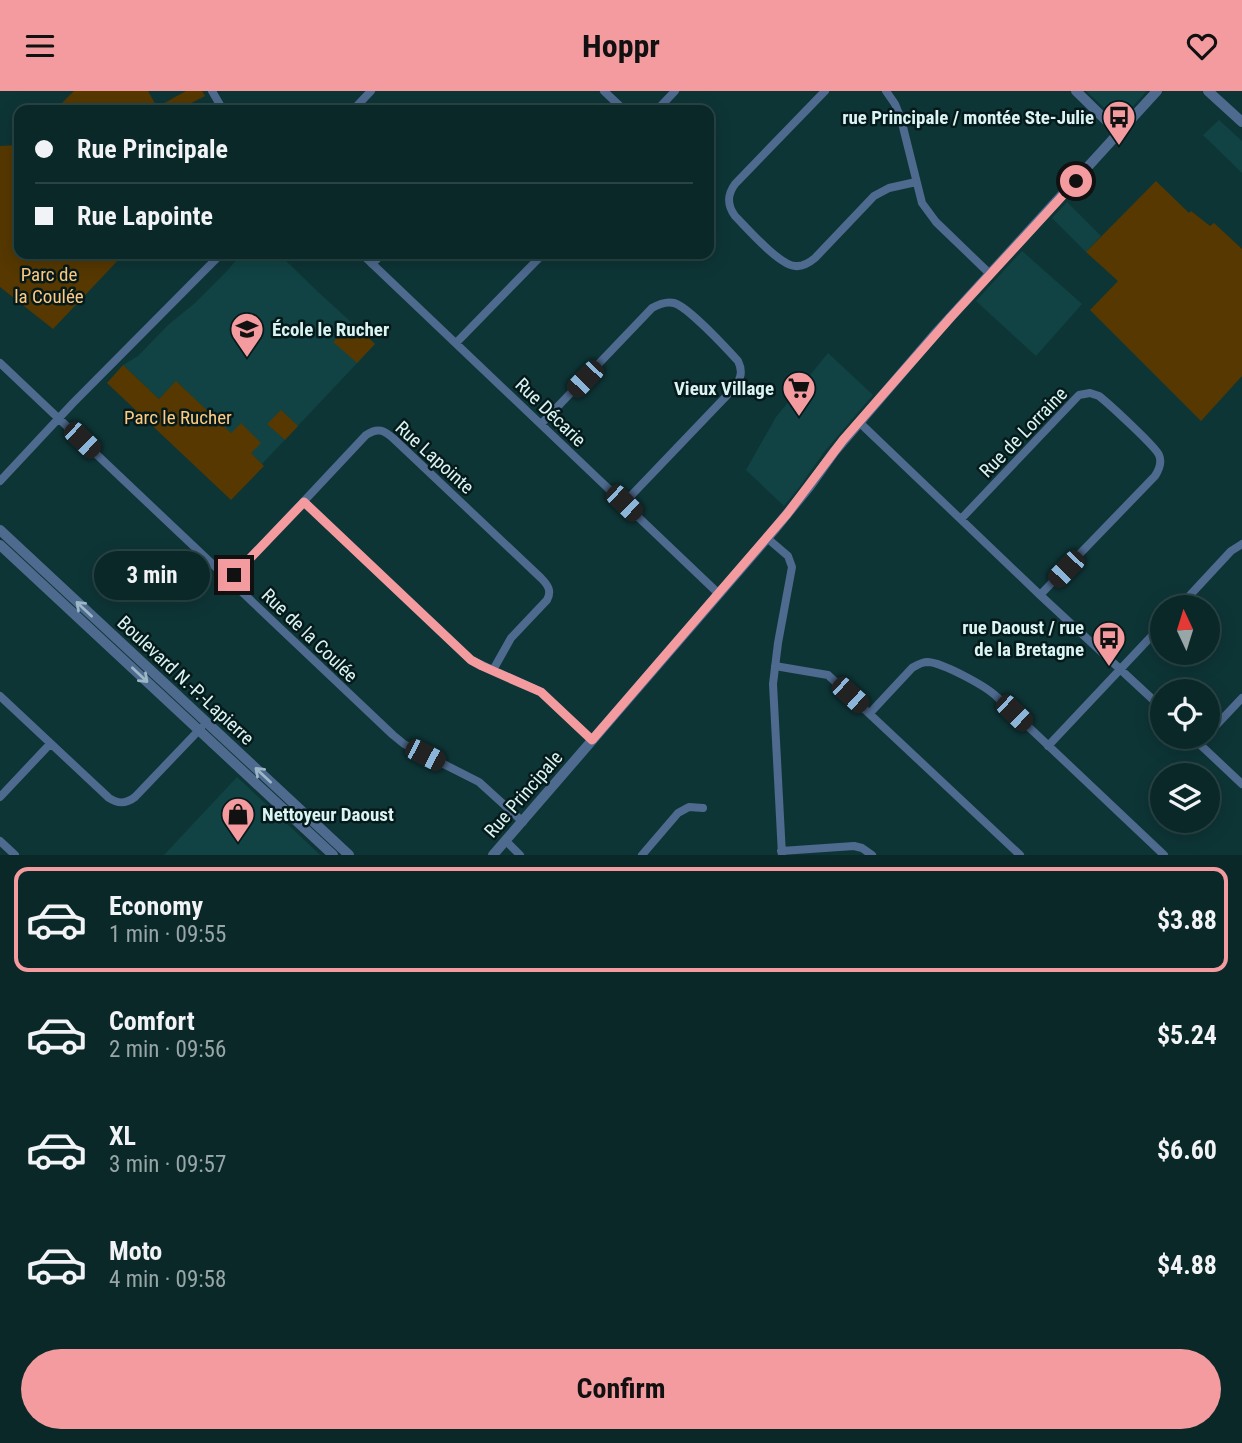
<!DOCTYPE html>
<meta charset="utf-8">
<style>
body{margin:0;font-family:"Roboto Condensed",sans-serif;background:#183434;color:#f1f3f6;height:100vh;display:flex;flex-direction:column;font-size:26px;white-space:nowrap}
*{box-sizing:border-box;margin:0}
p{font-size:23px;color:#99a6a8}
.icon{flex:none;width:38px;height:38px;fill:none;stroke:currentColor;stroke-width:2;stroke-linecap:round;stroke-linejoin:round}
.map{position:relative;height:764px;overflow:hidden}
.panel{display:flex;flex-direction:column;background:#0a2828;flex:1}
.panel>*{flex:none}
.hud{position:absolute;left:14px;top:14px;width:700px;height:154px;border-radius:14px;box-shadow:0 4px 18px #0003,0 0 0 2px #2a4445;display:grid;align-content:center;height:154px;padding:0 21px;background:#0a2828}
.needle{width:46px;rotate:356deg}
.tools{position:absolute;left:1150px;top:504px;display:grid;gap:14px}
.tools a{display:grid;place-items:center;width:70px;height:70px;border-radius:50%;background:#0a2828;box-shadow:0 4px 18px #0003,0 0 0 2px #2a4445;font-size:35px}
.end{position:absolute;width:32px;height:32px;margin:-16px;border:9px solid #f49b9f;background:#111;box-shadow:0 0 0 4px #111}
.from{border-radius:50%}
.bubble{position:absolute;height:49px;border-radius:24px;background:#0a2828;box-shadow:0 4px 18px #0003,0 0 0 2px #2a4445;font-size:23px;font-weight:700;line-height:49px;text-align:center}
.car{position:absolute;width:21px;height:42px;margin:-21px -10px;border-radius:9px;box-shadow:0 0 5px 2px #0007;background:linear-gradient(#222 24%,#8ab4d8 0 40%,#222 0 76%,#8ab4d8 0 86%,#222 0)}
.hud b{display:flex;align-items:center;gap:24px;height:66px;font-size:26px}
.hud b+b{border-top:2px solid #2a4445}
.hud i{width:18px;height:18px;background:#f1f3f6}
ul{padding:12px 0 0;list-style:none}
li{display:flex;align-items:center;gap:21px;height:105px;margin:0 14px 10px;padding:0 7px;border:4px solid transparent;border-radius:14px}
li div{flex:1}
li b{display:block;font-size:26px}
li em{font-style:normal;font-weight:700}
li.selected{border-color:#f49b9f}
li>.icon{width:63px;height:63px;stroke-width:1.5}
.action{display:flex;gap:14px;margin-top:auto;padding:14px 21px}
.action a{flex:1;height:80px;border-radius:42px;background:#f49b9f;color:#111;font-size:28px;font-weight:700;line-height:80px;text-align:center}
header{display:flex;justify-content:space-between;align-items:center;height:91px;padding:0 21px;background:#f49b9f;color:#111;font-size:32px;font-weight:700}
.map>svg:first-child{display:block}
</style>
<header><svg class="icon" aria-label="menu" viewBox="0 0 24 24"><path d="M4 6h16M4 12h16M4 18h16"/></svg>Hoppr<svg class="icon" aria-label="heart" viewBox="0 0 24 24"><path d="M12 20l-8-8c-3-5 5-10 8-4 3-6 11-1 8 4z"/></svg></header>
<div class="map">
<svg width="1242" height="764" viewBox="0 0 1242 764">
<rect width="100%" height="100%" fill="#0e3536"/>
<path fill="#114344" d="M1086,0H1147L1124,25L1118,27L1113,25Z
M1219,29L1242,50V82L1203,44Z
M1067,111L1101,145L1086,161L1052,127Z
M1022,160L1082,213L1036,265L976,210Z
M241,163H279L316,199L375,253L262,373L177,291L159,308L123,274L138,265L168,234L195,212L228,179Z
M828,262L873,304L824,361L801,394L784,415L746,379L776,326Z
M237,686L316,760L320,764H164Z"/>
<path fill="#563800" d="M74,0H148L157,16L186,0H202L205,5L178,19H55Z
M19,54V163H124L53,238L0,196V55Z
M1156,90L1189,122L1191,120L1210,135L1214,132L1242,158V285L1201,330L1090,219L1118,190L1086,161Z
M353,232L375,253L357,272L333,251Z
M123,274L159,308L176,290L231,342L241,332L261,352L251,362L264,375L231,409L107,292Z
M281,319L298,335L285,349L267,333Z"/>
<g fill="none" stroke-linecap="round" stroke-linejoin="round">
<path stroke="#4e6a8f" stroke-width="8" d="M212,0L223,19
M604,0L624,19
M825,0L735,93C727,104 727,114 735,125C747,137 779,174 795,175C803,176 809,172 815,167L874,105L889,97L916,91
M886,0L895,13L901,28L922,112L936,131L990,183
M353,19L371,0
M657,19L675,0
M362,163L719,503
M372,173L382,163
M456,252L543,163
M0,272L393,644L404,653L479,691L523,731
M859,331L1040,504L1162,617
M541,333L652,217C659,213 666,210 674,212C687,215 727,258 738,270C743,280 741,287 735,296L624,412
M0,390L73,312L221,163
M304,411L471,569L541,601L592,649
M961,428L1079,304L1090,302L1099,305C1108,312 1156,356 1159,364C1162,371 1159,379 1155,385L1040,504
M767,447L788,465L792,476L778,552L773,593L782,764
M230,489L366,344C378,336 384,339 394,348L541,487C548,494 552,500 547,509L511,547L493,579
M1179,516L1231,460L1242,453
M775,575L828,584L1020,764
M0,605L109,707C118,713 126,713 135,706L201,637
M870,622L912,577C917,574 921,571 928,571C943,572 986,595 997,606L1164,764
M1208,643L1242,607
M1192,646L1242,693
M1048,655L1162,534
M0,706L50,653
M0,750L15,764
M506,750L520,764
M781,760L854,755L862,757L872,764
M642,764L678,722L689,716L703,717"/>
<path stroke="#4e6a8f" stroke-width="10" d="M1076,0L1119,42
M1208,0L1242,31
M0,439L349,764
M0,454L333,764
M493,764L774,439L809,396L834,361L936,242L1157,0"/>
</g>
<defs><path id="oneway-shaft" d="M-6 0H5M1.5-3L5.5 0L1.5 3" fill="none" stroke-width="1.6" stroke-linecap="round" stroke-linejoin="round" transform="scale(1.75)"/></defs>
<g stroke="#9bb6c7">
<use href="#oneway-shaft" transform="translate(84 518) rotate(-137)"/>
<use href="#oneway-shaft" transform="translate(140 584) rotate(43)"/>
<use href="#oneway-shaft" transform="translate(263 684) rotate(-137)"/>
</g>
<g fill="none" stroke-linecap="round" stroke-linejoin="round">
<path stroke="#f49b9f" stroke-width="9" d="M234,484L304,411L471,569L482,575L541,601L592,649L787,423L843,349L951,226L1076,90"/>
</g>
<defs>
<symbol id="bus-pin" viewBox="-11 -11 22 30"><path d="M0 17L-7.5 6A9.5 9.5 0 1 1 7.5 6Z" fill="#f49b9f" stroke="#061a1b"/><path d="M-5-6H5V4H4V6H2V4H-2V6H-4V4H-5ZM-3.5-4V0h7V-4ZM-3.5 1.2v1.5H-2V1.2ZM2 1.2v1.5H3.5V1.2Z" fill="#111"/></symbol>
<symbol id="school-pin" viewBox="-11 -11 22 30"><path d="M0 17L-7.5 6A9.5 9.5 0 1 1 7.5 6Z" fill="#f49b9f" stroke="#061a1b"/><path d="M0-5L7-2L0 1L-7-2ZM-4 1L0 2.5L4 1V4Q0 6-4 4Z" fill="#111"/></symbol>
<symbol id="supermarket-pin" viewBox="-11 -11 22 30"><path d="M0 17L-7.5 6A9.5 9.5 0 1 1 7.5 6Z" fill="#f49b9f" stroke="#061a1b"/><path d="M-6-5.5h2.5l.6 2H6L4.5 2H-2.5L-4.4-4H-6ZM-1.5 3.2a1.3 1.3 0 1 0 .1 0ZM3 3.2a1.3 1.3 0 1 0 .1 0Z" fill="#111"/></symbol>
<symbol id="shop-pin" viewBox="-11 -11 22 30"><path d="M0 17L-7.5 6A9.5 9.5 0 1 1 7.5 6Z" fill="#f49b9f" stroke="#061a1b"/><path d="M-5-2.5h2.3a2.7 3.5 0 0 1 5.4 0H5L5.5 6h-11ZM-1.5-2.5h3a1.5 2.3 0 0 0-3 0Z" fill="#111"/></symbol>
</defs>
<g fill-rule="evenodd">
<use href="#bus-pin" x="1100" y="7" width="38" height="52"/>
<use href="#school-pin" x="228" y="219" width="38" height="52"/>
<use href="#supermarket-pin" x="780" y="278" width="38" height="52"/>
<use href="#bus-pin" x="1090" y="528" width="38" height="52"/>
<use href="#shop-pin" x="219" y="704" width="38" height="52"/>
</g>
<g text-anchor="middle" stroke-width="5" stroke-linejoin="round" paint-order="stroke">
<g font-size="19" font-weight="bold" fill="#daf4f4" stroke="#061a1b" text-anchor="end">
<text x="1094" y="33">rue Principale / montée Ste-Julie</text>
<text x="272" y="245" text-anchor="start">École le Rucher</text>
<text x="774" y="304">Vieux Village</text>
<text x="1084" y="543">rue Daoust / rue<tspan x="1084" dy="22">de la Bretagne</tspan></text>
<text x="262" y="730" text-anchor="start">Nettoyeur Daoust</text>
</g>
<g font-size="19" fill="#fecb81" stroke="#061a1b">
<text x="49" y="190">Parc de<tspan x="49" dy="22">la Coulée</tspan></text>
<text x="178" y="333">Parc le Rucher</text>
</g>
<g font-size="19" fill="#daf4f4" stroke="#061a1b">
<text transform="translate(551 321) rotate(44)" y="7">Rue Décarie</text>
<text transform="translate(1023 341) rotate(-46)" y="7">Rue de Lorraine</text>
<text transform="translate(435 366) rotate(42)" y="7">Rue Lapointe</text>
<text transform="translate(310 544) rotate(44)" y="7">Rue de la Coulée</text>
<text transform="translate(186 589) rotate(43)" y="7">Boulevard N.-P.-Lapierre</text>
<text transform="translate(523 703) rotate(-49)" y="7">Rue Principale</text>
</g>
</g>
</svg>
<div class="tools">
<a><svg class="needle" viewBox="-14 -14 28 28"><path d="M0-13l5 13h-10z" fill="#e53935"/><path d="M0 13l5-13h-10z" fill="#99a6a8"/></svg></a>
<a><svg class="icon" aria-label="locate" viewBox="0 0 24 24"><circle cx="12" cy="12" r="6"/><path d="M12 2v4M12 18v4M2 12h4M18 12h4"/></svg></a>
<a><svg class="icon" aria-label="layers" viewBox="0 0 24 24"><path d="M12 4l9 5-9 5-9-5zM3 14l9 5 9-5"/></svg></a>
</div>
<i class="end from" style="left:1076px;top:90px"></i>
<i class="end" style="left:234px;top:484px"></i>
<div class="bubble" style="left:94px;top:460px;width:116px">3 min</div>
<i class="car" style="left:585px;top:288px;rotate:224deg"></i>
<i class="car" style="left:82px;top:349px;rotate:134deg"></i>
<i class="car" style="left:624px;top:412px;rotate:134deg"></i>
<i class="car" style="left:1066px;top:478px;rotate:224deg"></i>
<i class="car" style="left:850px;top:604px;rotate:132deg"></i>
<i class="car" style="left:1014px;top:622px;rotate:134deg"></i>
<i class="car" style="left:425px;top:664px;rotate:117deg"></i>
<div class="hud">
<b><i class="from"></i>Rue Principale</b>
<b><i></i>Rue Lapointe</b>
</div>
</div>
<section class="panel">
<ul>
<li class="selected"><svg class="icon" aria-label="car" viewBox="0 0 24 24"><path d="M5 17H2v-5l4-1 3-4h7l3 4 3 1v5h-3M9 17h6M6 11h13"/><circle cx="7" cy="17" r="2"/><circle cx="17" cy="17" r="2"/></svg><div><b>Economy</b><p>1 min · 09:55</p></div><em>$3.88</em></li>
<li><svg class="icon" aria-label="car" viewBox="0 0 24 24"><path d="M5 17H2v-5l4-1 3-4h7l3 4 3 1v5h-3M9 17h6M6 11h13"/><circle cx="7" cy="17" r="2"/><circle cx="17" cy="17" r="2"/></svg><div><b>Comfort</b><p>2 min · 09:56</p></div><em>$5.24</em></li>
<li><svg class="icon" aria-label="car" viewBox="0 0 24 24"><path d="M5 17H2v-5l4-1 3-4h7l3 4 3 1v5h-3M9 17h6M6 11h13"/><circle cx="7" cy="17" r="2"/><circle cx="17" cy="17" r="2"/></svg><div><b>XL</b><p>3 min · 09:57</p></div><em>$6.60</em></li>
<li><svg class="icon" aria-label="car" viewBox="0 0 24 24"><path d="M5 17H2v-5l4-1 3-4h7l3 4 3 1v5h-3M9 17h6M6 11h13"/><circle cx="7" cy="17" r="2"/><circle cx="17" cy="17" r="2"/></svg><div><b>Moto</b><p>4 min · 09:58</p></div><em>$4.88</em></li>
</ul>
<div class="action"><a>Confirm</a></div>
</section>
